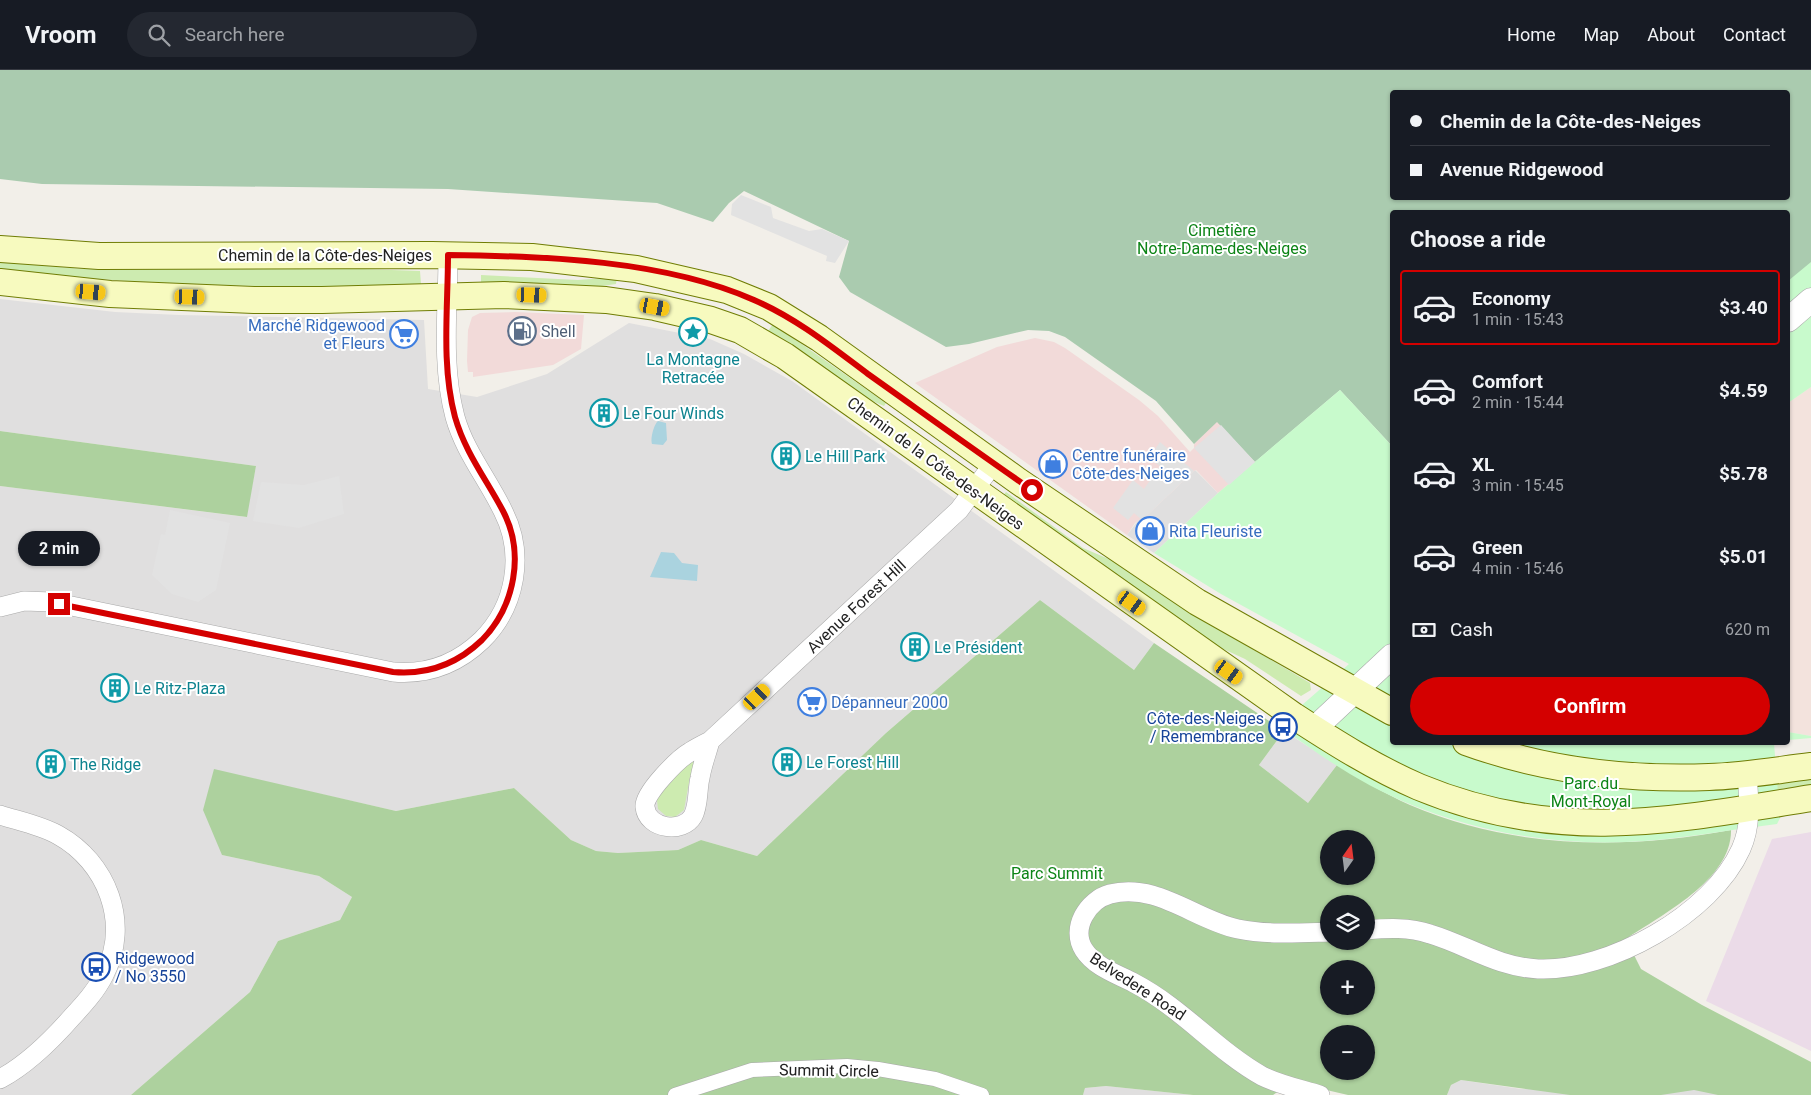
<!DOCTYPE html>
<meta charset="utf-8">
<style>
body{margin:0;font-family:Roboto,sans-serif;background:#242831;color:#f1f3f6;height:100vh;display:flex;flex-direction:column;font-size:19px;white-space:nowrap}
*{box-sizing:border-box;margin:0}
p{font-size:16px;color:#9ea1a6}
.icon{flex:none;width:28px;height:28px;fill:none;stroke:currentColor;stroke-width:2;stroke-linecap:round;stroke-linejoin:round}
.map{position:relative;flex:1;overflow:hidden}
.side{position:absolute;left:1390px;top:140px;width:400px;height:535px;display:flex;flex-direction:column;background:#171b24;border-radius:5px;box-shadow:0 1px 4px #0004}
.side>*{flex:none}
.hud{position:absolute;left:1390px;top:20px;width:400px;height:110px;border-radius:5px;box-shadow:0 1px 4px #0004;display:grid;align-content:center;height:110px;padding:0 20px;background:#171b24}
.needle{width:32px;rotate:14deg}
.buttons{position:absolute;left:1320px;top:760px;display:grid;gap:10px}
.buttons a{display:grid;place-items:center;width:55px;height:55px;border-radius:50%;background:#171b24;box-shadow:0 1px 4px #0004;font-size:25px}
.end{position:absolute;width:22px;height:22px;margin:-11px;border:6px solid #d40000;background:#fff;box-shadow:0 0 0 2px #fff}
.from{border-radius:50%}
.bubble{position:absolute;height:35px;border-radius:18px;background:#171b24;box-shadow:0 1px 4px #0004;font-size:16px;font-weight:700;line-height:35px;text-align:center}
.car{position:absolute;width:15px;height:30px;margin:-15px -8px;border-radius:6px;box-shadow:0 0 4px 1px #0007;background:linear-gradient(#f5c518 24%,#345 0 40%,#f5c518 0 76%,#345 0 86%,#f5c518 0)}
.hud b{display:flex;align-items:center;gap:18px;height:48px;font-size:19px}
.hud b+b{border-top:1px solid #363941}
.hud i{width:12px;height:12px;background:#f1f3f6}
ul{padding:0;list-style:none}
li{display:flex;align-items:center;gap:15px;height:75px;margin:0 10px 8px;padding:0 10px;border:2px solid transparent;border-radius:5px}
li div{flex:1}
li b{display:block;font-size:19px}
li em{font-style:normal;font-weight:700}
li.on{border-color:#d40000}
li>.icon{width:45px;height:45px;stroke-width:1.5}
h2{padding:0 20px;font-size:22px;line-height:60px}
.pay{display:flex;align-items:center;gap:12px;height:55px;padding:0 20px;font-size:19px}
.pay p{margin-inline-start:auto}
.primary-button{display:flex;gap:10px;margin-top:auto;padding:10px 20px}
.primary-button a{flex:1;height:58px;border-radius:30px;background:#d40000;color:#fff;font-size:20px;font-weight:700;line-height:58px;text-align:center}
header{display:flex;align-items:center;gap:30px;box-sizing:border-box;height:70px;padding:0 25px;background:#171b24;border-bottom:1px solid #363941}
header strong{font-size:24px}
nav{display:flex;gap:28px;margin-inline-start:auto;font-size:18px}
.search{width:350px;height:45px;background:#242831;display:flex;align-items:center;gap:12px;box-sizing:border-box;padding:0 18px;border-radius:28px;color:#9ea1a6;font-size:19px}
.map>svg:first-child{display:block}
</style>
<header>
<strong>Vroom</strong>
<div class="search"><svg class="icon" aria-label="search" viewBox="0 0 24 24"><circle cx="10" cy="10" r="6"/><path d="M15 15l6 6"/></svg>Search here</div>
<nav><a>Home</a><a>Map</a><a>About</a><a>Contact</a></nav>
</header>
<div class="map">
<svg width="1811" height="1025" viewBox="0 0 1811 1025">
<rect width="100%" height="100%" fill="#f2efe9"/>
<path fill="#e0dfdf" d="M0,229L115,242L179,245L424,250L428,319L477,327L547,304L629,253L710,269L744,284L792,311L1154,573L1134,600L1040,530L886,663L757,786L701,770L678,780L618,783L596,781L571,770L514,718L396,741L214,700L222,785L319,806L352,827L340,850L278,871L250,922L131,1025H0V416L246,447L256,396L0,361Z
M1195,400L1218,423L1154,483L1127,465L1140,448L1142,450Z
M1284,661L1337,695L1308,733L1259,695Z
M1461,1010L1521,1019L1694,1020L1796,1025H1447L1451,1015Z
M1106,1016L1193,1025H1083L1085,1018Z"/>
<path fill="#f2dad9" d="M515,242L584,245L581,279L553,295L473,307V302H468L467,291L468,260L472,247L480,243Z
M1035,268L1054,272L1065,278L1139,330L1158,346L1190,382L1194,378V374L1217,351L1255,392L1218,423L1196,400L1194,401L1142,450L1140,449L1135,453L1127,465L915,313L997,277Z"/>
<path fill="#ebdbe8" d="M1811,762V981L1706,931L1772,769Z"/>
<path fill="#f3e3dd" d="M1811,317V666L1788,662V333Z"/>
<path fill="#cdebb0" d="M0,192L84,199L335,198L420,201L421,214C282,219 142,217 4,199L0,198Z
M481,205L578,210L617,207L616,214L595,217L534,213L481,214Z
M773,254L886,333L884,336L870,330L768,261Z
M1006,422L1083,478L1111,490L1200,548L1310,613L1311,620L1301,626L1245,589L1206,571L1002,427Z
M693,687L697,690L690,707L684,740L675,747L666,746L658,739L657,730L662,722Z
M1811,707V715L1775,720L1774,711Z"/>
<path fill="#add19e" fill-rule="evenodd" d="M0,361L256,396L247,447L0,416Z
M1040,530L1134,600L1154,573L1284,661L1259,695L1308,733L1337,695C1361,709 1385,724 1410,735C1512,779 1624,780 1731,760C1732,810 1661,845 1626,869L1641,899L1702,935L1811,992V1025H1718L1694,1020L1661,1025H1570L1461,1010L1451,1015L1447,1025H1348L1292,1012L1273,1025H1193L1106,1016L1085,1018L1083,1025H131L250,922L278,871L340,850L352,827L319,806L222,785L203,740L214,699L396,741L514,718L571,770L596,781L618,783L678,780L701,770L757,786L886,663ZM1329,769H1366V806H1329ZM1329,834H1366V871H1329ZM1329,899H1366V936H1329ZM1329,964H1366V1001H1329Z"/>
<path fill="#aacbaf" fill-rule="evenodd" d="M0,0H1811V206L1788,226V142H1392V376L1340,320L1255,392L1217,352L1194,374L1156,331L1065,267L1049,261L1028,260L969,274L946,277L850,222L839,207L849,171L744,121L729,133L713,152L657,133L448,119L42,114L0,109ZM1392,22H1788V128H1392Z"/>
<path fill="#c8facc" d="M1811,192V317L1788,333V211Z
M1340,320L1392,376V672L1774,673L1780,748L1777,754C1727,760 1677,770 1626,772C1532,776 1431,753 1350,704C1325,689 1302,672 1278,656L1349,594L1221,524L1154,483L1218,423Z
M1788,662L1811,666V668L1788,670Z"/>
<path fill="#e2e2e2" d="M741,125L771,137L773,148L809,161L822,159L849,171L835,193L826,191L827,186L731,145L732,134Z
M1221,355L1255,392L1229,415L1194,378Z
M1160,372L1194,401L1142,450L1134,443L1128,450L1113,438L1133,410L1144,419L1160,396L1149,388Z
M339,406L344,444L299,458L253,451L261,412L304,415Z
M170,440L230,453L216,520L198,532L172,524L152,505L161,464L165,465Z"/>
<path fill="#aad3df" d="M658,351L666,353L667,370L663,375L652,374C650,369 654,354 658,351Z
M661,482L674,483L682,493L698,495L697,511L650,507Z"/>
<g fill="none" stroke-linecap="round" stroke-linejoin="round">
<defs>
<path id="pedestrian" d="M675,1025L752,1000L847,996L878,999L935,1009L982,1025"/>
<path id="minor" d="M0,537L24,531L52,532L393,602C427,605 457,594 482,570C516,536 525,484 503,441C487,408 465,382 455,347C441,295 448,238 448,185
M710,671C707,683 702,695 700,708C697,720 699,735 693,746C683,764 647,759 645,737C643,724 678,689 690,682C696,678 704,674 710,671L959,440L994,393
M0,745C19,751 40,755 58,765C107,792 131,853 104,905C96,921 84,934 72,947C51,971 28,994 0,1009
M1366,860C1388,858 1409,857 1430,864C1467,875 1497,897 1538,899C1608,902 1712,844 1741,779C1752,754 1749,730 1747,704
M1320,1025C1300,1019 1280,1015 1262,1006C1216,980 1182,938 1134,913C1117,904 1095,897 1084,880C1070,858 1088,830 1110,824C1157,812 1195,850 1238,859C1268,865 1298,863 1329,862"/>
<path id="tertiary" d="M1788,250L1811,230
M1314,659L1392,586"/>
<path id="secondary" d="M0,179L99,186L432,185L532,187L636,199L727,220L769,237L819,268L1018,411L1197,532L1392,642
M0,212L110,224L254,230H322L504,225L606,230L655,237L711,250L740,260L785,286L1294,646C1334,672 1375,698 1419,717C1556,774 1671,751 1811,728
M1466,672C1543,700 1627,710 1709,707C1743,706 1777,700 1811,696"/>
</defs>
<use href="#pedestrian" stroke="#a9a9a9" stroke-width="15"/>
<use href="#minor" stroke="#a9a9a9" stroke-width="20"/>
<use href="#tertiary" stroke="#a9a9a9" stroke-width="25"/>
<use href="#secondary" stroke="#707d05" stroke-width="28"/>
<use href="#pedestrian" stroke="#fff" stroke-width="14"/>
<use href="#minor" stroke="#fff" stroke-width="19"/>
<use href="#tertiary" stroke="#fff" stroke-width="24"/>
<use href="#secondary" stroke="#f7fabf" stroke-width="26"/>
</g>
<g fill="none" stroke-linecap="round" stroke-linejoin="round">
<path stroke="#d40000" stroke-width="6" d="M59,534L393,602C427,605 457,594 482,570C515,536 525,483 503,441C486,409 465,382 455,347C441,295 448,238 448,185C545,186 664,190 754,230C796,248 832,277 868,304C923,343 977,382 1032,420"/>
</g>
<defs>
<symbol id="fuel-ring" viewBox="-11 -11 22 22"><circle r="9.5" fill="#fff" stroke="#5c6f8a" stroke-width="1.5"/><path d="M-5.5-6h7V0h2V4h1.3V-2.5L3-4.5l.8-.8L6-3V5H2.5V1h-1V6h-7ZM-4.2-4.7v3.2H.2V-4.7Z" fill="#5c6f8a"/></symbol>
<symbol id="sight-ring" viewBox="-11 -11 22 22"><circle r="9.5" fill="#fff" stroke="#0f9aa8" stroke-width="1.5"/><path d="M0-6L1.8-2.2L6-1.7L2.9 1.2L3.7 5.4L0 3.3L-3.7 5.4L-2.9 1.2L-6-1.7L-1.8-2.2Z" fill="#0f9aa8"/></symbol>
<symbol id="supermarket-ring" viewBox="-11 -11 22 22"><circle r="9.5" fill="#fff" stroke="#3f7fe0" stroke-width="1.5"/><path d="M-6-5.5h2.5l.6 2H6L4.5 2H-2.5L-4.4-4H-6ZM-1.5 3.2a1.3 1.3 0 1 0 .1 0ZM3 3.2a1.3 1.3 0 1 0 .1 0Z" fill="#3f7fe0"/></symbol>
<symbol id="building-ring" viewBox="-11 -11 22 22"><circle r="9.5" fill="#fff" stroke="#0f9aa8" stroke-width="1.5"/><path d="M-4-6H4V6H1V3H-1V6H-4ZM-2.5-4.3h1.7v1.8h-1.7ZM.8-4.3h1.7v1.8H.8ZM-2.5-1h1.7V.8h-1.7ZM.8-1h1.7V.8H.8Z" fill="#0f9aa8"/></symbol>
<symbol id="shop-ring" viewBox="-11 -11 22 22"><circle r="9.5" fill="#fff" stroke="#3f7fe0" stroke-width="1.5"/><path d="M-5-2.5h2.3a2.7 3.5 0 0 1 5.4 0H5L5.5 6h-11ZM-1.5-2.5h3a1.5 2.3 0 0 0-3 0Z" fill="#3f7fe0"/></symbol>
<symbol id="bus-ring" viewBox="-11 -11 22 22"><circle r="9.5" fill="#fff" stroke="#1a4fb4" stroke-width="1.5"/><path d="M-5-6H5V4H4V6H2V4H-2V6H-4V4H-5ZM-3.5-4V0h7V-4ZM-3.5 1.2v1.5H-2V1.2ZM2 1.2v1.5H3.5V1.2Z" fill="#1a4fb4"/></symbol>
</defs>
<g fill-rule="evenodd">
<use href="#fuel-ring" x="506" y="245" width="32" height="32"/>
<use href="#sight-ring" x="677" y="246" width="32" height="32"/>
<use href="#supermarket-ring" x="388" y="248" width="32" height="32"/>
<use href="#building-ring" x="588" y="327" width="32" height="32"/>
<use href="#building-ring" x="770" y="370" width="32" height="32"/>
<use href="#shop-ring" x="1037" y="378" width="32" height="32"/>
<use href="#shop-ring" x="1134" y="445" width="32" height="32"/>
<use href="#building-ring" x="899" y="561" width="32" height="32"/>
<use href="#building-ring" x="99" y="602" width="32" height="32"/>
<use href="#supermarket-ring" x="796" y="616" width="32" height="32"/>
<use href="#bus-ring" x="1267" y="641" width="32" height="32"/>
<use href="#building-ring" x="771" y="676" width="32" height="32"/>
<use href="#building-ring" x="35" y="678" width="32" height="32"/>
<use href="#bus-ring" x="80" y="881" width="32" height="32"/>
</g>
<g text-anchor="middle" stroke-width="4" stroke-linejoin="round" paint-order="stroke">
<g font-size="16" fill="#0c8416" stroke="#fff">
<text x="1222" y="166">Cimetière<tspan x="1222" dy="18">Notre-Dame-des-Neiges</tspan></text>
<text x="1591" y="719">Parc du<tspan x="1591" dy="18">Mont-Royal</tspan></text>
<text x="1057" y="809">Parc Summit</text>
</g>
<g font-size="16" fill="#222" stroke="#fff">
<text x="325" y="191">Chemin de la Côte-des-Neiges</text>
<text transform="translate(936 393) rotate(36)" y="6">Chemin de la Côte-des-Neiges</text>
<text transform="translate(856 536) rotate(-43)" y="6">Avenue Forest Hill</text>
<text transform="translate(1138 916) rotate(33)" y="6">Belvedere Road</text>
<text transform="translate(829 1000) rotate(1)" y="6">Summit Circle</text>
</g>
<g font-size="16" fill="#366cbe" stroke="#fff" text-anchor="start">
<text x="385" y="261" text-anchor="end">Marché Ridgewood<tspan x="385" dy="18">et Fleurs</tspan></text>
<text x="1072" y="391">Centre funéraire<tspan x="1072" dy="18">Côte-des-Neiges</tspan></text>
<text x="1169" y="467">Rita Fleuriste</text>
<text x="831" y="638">Dépanneur 2000</text>
</g>
<g font-size="16" fill="#4e5e75" stroke="#fff" text-anchor="start">
<text x="541" y="267">Shell</text>
</g>
<g font-size="16" fill="#0d838f" stroke="#fff" text-anchor="start">
<text x="693" y="295" text-anchor="middle">La Montagne<tspan x="693" dy="18">Retracée</tspan></text>
<text x="623" y="349">Le Four Winds</text>
<text x="805" y="392">Le Hill Park</text>
<text x="934" y="583">Le Président</text>
<text x="134" y="624">Le Ritz-Plaza</text>
<text x="806" y="698">Le Forest Hill</text>
<text x="70" y="700">The Ridge</text>
</g>
<g font-size="16" fill="#164399" stroke="#fff" text-anchor="end">
<text x="1264" y="654">Côte-des-Neiges<tspan x="1264" dy="18">/ Remembrance</tspan></text>
<text x="115" y="894" text-anchor="start">Ridgewood<tspan x="115" dy="18">/ No 3550</tspan></text>
</g>
</g>
</svg>
<div class="buttons">
<a><svg class="needle" viewBox="-14 -14 28 28"><path d="M0-13l5 13h-10z" fill="#e53935"/><path d="M0 13l5-13h-10z" fill="#9ea1a6"/></svg></a>
<a><svg class="icon" aria-label="layers" viewBox="0 0 24 24"><path d="M12 4l9 5-9 5-9-5zM3 14l9 5 9-5"/></svg></a>
<a>+</a>
<a>−</a>
</div>
<i class="end from" style="left:1032px;top:420px"></i>
<i class="end" style="left:59px;top:534px"></i>
<div class="bubble" style="left:18px;top:461px;width:82px">2 min</div>
<i class="car" style="left:91px;top:222px;rotate:95deg"></i>
<i class="car" style="left:532px;top:225px;rotate:92deg"></i>
<i class="car" style="left:190px;top:227px;rotate:92deg"></i>
<i class="car" style="left:655px;top:237px;rotate:100deg"></i>
<i class="car" style="left:1132px;top:533px;rotate:125deg"></i>
<i class="car" style="left:1229px;top:602px;rotate:125deg"></i>
<i class="car" style="left:757px;top:627px;rotate:47deg"></i>
<div class="hud">
<b><i class="from"></i>Chemin de la Côte-des-Neiges</b>
<b><i></i>Avenue Ridgewood</b>
</div>
<section class="side">
<h2>Choose a ride</h2>
<ul>
<li class="on"><svg class="icon" aria-label="car" viewBox="0 0 24 24"><path d="M5 17H2v-5l4-1 3-4h7l3 4 3 1v5h-3M9 17h6M6 11h13"/><circle cx="7" cy="17" r="2"/><circle cx="17" cy="17" r="2"/></svg><div><b>Economy</b><p>1 min · 15:43</p></div><em>$3.40</em></li>
<li><svg class="icon" aria-label="car" viewBox="0 0 24 24"><path d="M5 17H2v-5l4-1 3-4h7l3 4 3 1v5h-3M9 17h6M6 11h13"/><circle cx="7" cy="17" r="2"/><circle cx="17" cy="17" r="2"/></svg><div><b>Comfort</b><p>2 min · 15:44</p></div><em>$4.59</em></li>
<li><svg class="icon" aria-label="car" viewBox="0 0 24 24"><path d="M5 17H2v-5l4-1 3-4h7l3 4 3 1v5h-3M9 17h6M6 11h13"/><circle cx="7" cy="17" r="2"/><circle cx="17" cy="17" r="2"/></svg><div><b>XL</b><p>3 min · 15:45</p></div><em>$5.78</em></li>
<li><svg class="icon" aria-label="car" viewBox="0 0 24 24"><path d="M5 17H2v-5l4-1 3-4h7l3 4 3 1v5h-3M9 17h6M6 11h13"/><circle cx="7" cy="17" r="2"/><circle cx="17" cy="17" r="2"/></svg><div><b>Green</b><p>4 min · 15:46</p></div><em>$5.01</em></li>
</ul>
<div class="pay"><svg class="icon" aria-label="cash" viewBox="0 0 24 24"><path d="M3 7h18v10H3z"/><circle cx="12" cy="12" r="2"/></svg>Cash<p>620 m</p></div>
<div class="primary-button"><a>Confirm</a></div>
</section>
</div>
